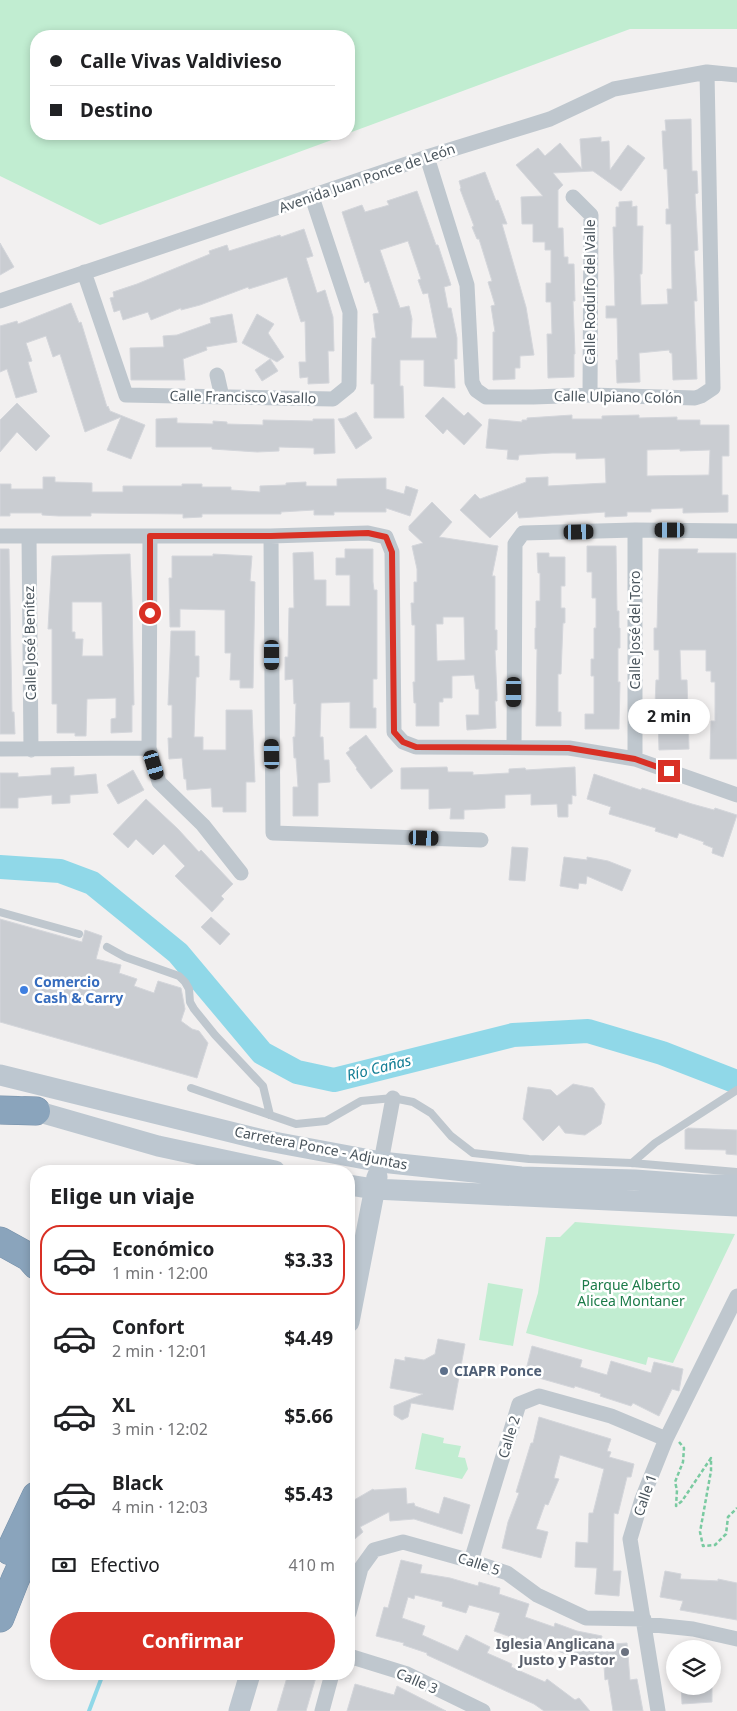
<!DOCTYPE html>
<html lang="es">
<meta charset="utf-8">
<style>
body{margin:0;font-family:"Noto Sans",sans-serif;background:#f2f2f2;color:#202124;height:100vh;display:flex;flex-direction:column;font-size:19px;white-space:nowrap}
*{box-sizing:border-box;margin:0}
p{font-size:16px;color:#757577}
.icon{flex:none;width:28px;height:28px;fill:none;stroke:currentColor;stroke-width:2;stroke-linecap:round;stroke-linejoin:round}
.map{position:relative;flex:1;overflow:hidden}
.panel{position:absolute;left:30px;top:1165px;width:325px;height:515px;display:flex;flex-direction:column;background:#fff;border-radius:20px;box-shadow:0 2px 8px #0003}
.panel>*{flex:none}
.hud{position:absolute;left:30px;top:30px;width:325px;height:110px;border-radius:20px;box-shadow:0 2px 8px #0003;display:grid;align-content:center;height:110px;padding:0 20px;background:#fff}
.buttons{position:absolute;left:666px;top:1640px;display:grid;gap:10px}
.buttons a{display:grid;place-items:center;width:55px;height:55px;border-radius:50%;background:#fff;box-shadow:0 2px 8px #0003;font-size:25px}
.end{position:absolute;width:22px;height:22px;margin:-11px;border:6px solid #d93025;background:#fff;box-shadow:0 0 0 2px #fff}
.from{border-radius:50%}
.bubble{position:absolute;height:35px;border-radius:18px;background:#fff;box-shadow:0 2px 8px #0003;font-size:16px;font-weight:700;line-height:35px;text-align:center}
.car{position:absolute;width:15px;height:30px;margin:-15px -8px;border-radius:6px;box-shadow:0 0 4px 1px #0007;background:linear-gradient(#222 24%,#8ab4d8 0 40%,#222 0 76%,#8ab4d8 0 86%,#222 0)}
.hud b{display:flex;align-items:center;gap:18px;height:48px;font-size:19px}
.hud b+b{border-top:1px solid #e0e0e0}
.hud i{width:12px;height:12px;background:#202124}
ul{padding:0;list-style:none}
li{display:flex;align-items:center;gap:15px;height:70px;margin:0 10px 8px;padding:0 10px;border:2px solid transparent;border-radius:20px}
li div{flex:1}
li b{display:block;font-size:19px}
li em{font-style:normal;font-weight:700}
li.selected{border-color:#d93025}
li>.icon{width:45px;height:45px;stroke-width:1.5}
h2{padding:0 20px;font-size:22px;line-height:60px}
.pay{display:flex;align-items:center;gap:12px;height:55px;padding:0 20px;font-size:19px}
.pay p{margin-inline-start:auto}
.button{display:flex;gap:10px;margin-top:auto;padding:10px 20px}
.button a{flex:1;height:58px;border-radius:30px;background:#d93025;color:#fff;font-size:20px;font-weight:700;line-height:58px;text-align:center}
.map>svg:first-child{display:block}
</style>
<div class="map">
<svg width="737" height="1711" viewBox="0 0 737 1711">
<rect width="100%" height="100%" fill="#f2f0f0"/>
<path fill="#c1edd1" d="M0,0H737V29H630L349,133V36H36V134H348L100,225L0,176Z
M575,1222L735,1234L673,1363L648,1357L646,1365L526,1333L538,1293L546,1237H560Z
M488,1283L523,1289L513,1346L479,1340Z
M422,1433L444,1438L443,1443L461,1446L458,1457L465,1458L468,1469L462,1479L415,1469Z"/>
<g fill="none" stroke-linecap="round" stroke-linejoin="round">
<path stroke="#90d8e8" stroke-width="4" d="M89,1711L103,1674"/>
<path stroke="#90d8e8" stroke-width="24" d="M0,867L60,871L92,883L178,953L262,1053L297,1072L334,1080L513,1035L588,1031L662,1053L737,1082"/>
</g>
<path fill="#cacdd2" stroke="#d4d6db" fill-rule="evenodd" d="M691,119L692,171H697L698,193L695,194L698,250L694,251L697,301H694L697,379L673,380L672,353H670L669,350L639,353L640,382L617,383L616,360H618L617,318H606V306H615L613,227H616V207H619V202L632,201V207L637,206V226H643L642,274H640L641,305L668,304L667,289H672L671,224H666V209H669L667,169H664L662,131H666L665,120Z
M601,137V142L609,141L610,170L628,145L645,158L621,191L593,171L553,173L563,185L558,190V228H563L564,257H568V264H574L575,301H573L575,354H574V377L548,378L547,334H552L551,302H546V283H551V250H545V242H533V224H522L521,197L543,196L516,165L538,148L545,156L560,143L582,169L580,139Z
M485,172L496,201L498,200L507,224H502L526,307L534,355L520,356V368H515V379L493,380V332H495L491,306L495,305L488,282L492,281L479,239H477L472,227L474,226L460,189L461,188L459,181Z
M417,191L436,245H438L451,285L444,287L448,308H451L457,338V359H454L455,388L424,386V360H400V386H403L404,418H374V384H371L372,338H376L373,314L379,313L369,281L365,283L342,212L362,205L365,212L389,205L387,201ZM408,241L421,279L418,280L423,294L428,293L437,338H411L412,319L409,306L400,308L380,250Z
M304,229L313,256L306,258L317,293L325,290L333,317L334,351H328L329,383L308,384V377L300,378L299,362H306L305,321L301,322L287,277L249,289L248,287L200,305L181,310V308L151,320L148,312L123,320L120,310L114,312L110,298L114,297L113,292L137,284L210,254L209,251L227,245L229,251L280,235L281,237Z
M0,243L14,267L0,275Z
M71,303L79,323L81,322L107,407L108,406L110,411L145,425L131,459L107,450L121,417L85,432L60,354L53,357L46,336L26,343L32,361L28,362L37,392L16,398L7,369L0,372V326L17,321L18,324Z
M232,314L237,342L206,347L207,350L183,359L185,380H131L130,348L164,347L163,336L177,335L211,323L210,318Z
M257,314L274,324L268,333L284,357L277,362L242,343Z
M270,359L278,371L262,381L255,370Z
M443,397L464,416L468,412L482,425L464,445L447,429L443,434L425,416Z
M17,403L50,436L36,451L17,432L0,452V420Z
M356,412L372,438L356,449L338,419L345,418Z
M572,415V419H602V416L639,415V418L677,417V420H700V425H729V456H722V495H728V512L683,513V508L651,509V512H627V516L605,517V512L519,518L517,511L490,538L460,510L475,494L480,499L526,482V478L548,477V486L606,483L605,458L576,459V453H552L519,455L518,460L507,459L508,450L486,448L489,419L522,422V420H527V418ZM680,449V451L710,450L709,475L647,476V450Z
M177,418V423L213,424V421L227,422V424L263,425V420L313,421V419H334L335,453L314,454V448L279,447V451L257,452L212,449V447H156V419Z
M43,477H55V482L92,483V492H123V486H182V484H202V487H231V490L260,492V486L286,485V483L306,482V486H337V479L386,478V489L404,494L406,486L418,490L410,516L386,508V512H334V515H314V510L281,512V514H202V517L183,518V514L91,513V516H59L42,515V513H10V516H0V484H11V489H43Z
M432,502L452,522L439,537L498,546L492,576H495V630H497V650H495L497,695V701H495L496,728L467,730L466,715H479V689H476L474,675L452,676V698H443V702H439V726H416V703H414L413,682H415V625H412L411,603H414V582H417V569L412,546L423,543L409,530V526ZM443,617H464L465,660L437,661L436,624H443Z
M587,546H616L617,611H619V628H620V648H618V682H620L619,729H585V714H594V676H591V659H594V628H596V598H592V572H587Z
M0,549H9L12,712H14L15,734H0Z
M345,549H373V582L374,590H377V679H373V708H376V728H350V702L321,703L320,737H323L324,760H329L330,782L318,783V816H293V787H298L296,758H294L293,737H295L296,703L294,704L293,679L285,680V657H288L289,608H294L293,553L313,552L314,580H326V606H350V575H336V558H345Z
M659,549H698L697,553H736L737,759H710L711,721H715V682H711V671H706V650H680L681,680H687L689,749L659,750L658,719H655V706L656,680H659V650H654V628H657Z
M537,553H549V557H565V586H561V608H565V623H563L561,674H558V712H561V726H536L537,649H535V628H536V601H540V573H538Z
M130,554L132,601L134,705H132V732L111,733V719L116,718V698L87,699L86,736H75V733H57V704H52V629H48L52,556ZM72,602H102L103,656H82L83,639H75V632H72Z
M213,554L252,556L250,581L255,582L253,688H240V680H230L231,653H225V610L180,609V627H170L169,578H172V556H213Z
M171,631H195V656H199V677H196L194,737H203V750H226V710H252L255,782H246V812H223V807H212L211,788L187,790L186,779H184L182,758L169,759L168,738H172V705H168Z
M366,735L393,771L371,789L356,769L357,768L346,753L350,750L349,748Z
M74,767V776L96,774L98,793L70,795V803L52,804V795L18,798V808H0V773H18V777L51,775V768Z
M447,767L448,772H473V775L509,773V769L525,768L526,770L575,767L576,796L572,795V804H568V817H558L557,804L531,805V794L505,795V808L464,810V819H450L451,808L429,809V789H401V768Z
M133,770L144,790L118,804L107,785Z
M594,774L641,790L642,788L692,804L714,810L715,808L737,815L723,857L712,853L713,848L703,844L704,842L679,833L677,838L655,831L656,828L609,814L611,807L587,799Z
M146,799L178,829L199,852L201,850L233,884L221,896L224,899L212,912L175,876L185,866L164,844L153,855L136,839L128,848L113,834Z
M512,847L528,848L525,881L509,880Z
M564,857L587,860V857L608,861L631,870L622,891L587,876L586,884L579,883L578,889L560,886Z
M211,917L230,934L220,945L201,927Z
M0,919L82,942L85,930L102,936L96,959L121,965L119,973L137,979L134,986L154,993L158,981L181,988L185,1009L181,1021L192,1029L199,1031L208,1043L197,1078L0,1022Z
M573,1084L593,1088L605,1104L601,1124L585,1135L565,1133L559,1125L543,1141L523,1119L528,1087L551,1090L557,1096Z
M688,1128L737,1130V1155L726,1154V1150L685,1149V1130Z
M438,1339L465,1344L453,1410L411,1403L408,1417L402,1420L394,1415V1406L423,1394L390,1388L395,1359L405,1361V1357L424,1360L435,1354Z
M532,1346L582,1360L580,1367L607,1375L611,1361L651,1373L654,1362L683,1369L679,1391L672,1389L659,1416L633,1403L631,1406L600,1396L601,1394L575,1386L574,1388L525,1374Z
M539,1417L611,1439L607,1451L611,1452L609,1457L634,1464L631,1477H627L618,1514L614,1513L613,1571H621L619,1596L595,1594L597,1568L575,1567L576,1542L588,1543L589,1513H593L604,1469L560,1455L554,1478L559,1479L548,1505L545,1504L536,1529L548,1532L541,1558L502,1548L508,1522L519,1493L516,1492L531,1443H533Z
M406,1488L407,1504L414,1503L415,1506L439,1514L444,1497L470,1505L462,1534L414,1519L390,1521L389,1512L360,1527L363,1532L349,1544V1503L373,1489L374,1490Z
M401,1560L422,1565L420,1573L450,1578L478,1586L479,1582L500,1588L499,1594L529,1604L525,1617L554,1627L555,1623L577,1631L602,1636L600,1645L627,1643L630,1680L637,1679L643,1711H613L608,1679L605,1680L604,1666L574,1659V1657L547,1647L517,1637L516,1639L494,1631L500,1613L469,1605L466,1613L442,1606L443,1602L415,1595L414,1599L408,1597L402,1618L425,1626L422,1635L458,1651L466,1635L490,1647L487,1653L512,1664L511,1667L545,1682L547,1679L575,1700L579,1698L590,1711H544L534,1704L427,1655V1653L403,1645L404,1643L376,1636L384,1607L388,1608Z
M665,1571L681,1574L680,1579L718,1581V1579L737,1583V1620L680,1610L683,1601L660,1597Z
M288,1674H317L306,1711H277Z
M355,1684L394,1695L397,1686L446,1711H347Z
M681,1686H712V1702L682,1704Z"/>
<g fill="none" stroke-linecap="round" stroke-linejoin="round">
<defs>
<path id="highway" d="M0,1110L36,1111
M0,1241L29,1257L36,1265
M10,1551L36,1496
M0,1618L15,1580L36,1534"/>
</defs>
<use href="#highway" stroke="#758fa8" stroke-width="29"/>
<path stroke="#7acaa1" stroke-width="2.5" stroke-dasharray="4 2.5" stroke-linecap="butt" d="M679,1442L684,1448L683,1462L675,1482L677,1490L676,1506L682,1501L711,1458V1471L700,1532L703,1546L715,1545L726,1534L728,1517L737,1508"/>
<path stroke="#bfc7ce" stroke-width="8" d="M0,912L79,934
M107,947L125,957L179,976L185,982L189,989L190,1002L194,1009L215,1035L263,1086L270,1115
M191,1088L296,1124L326,1121L361,1101L393,1098L413,1102L431,1113L451,1136L473,1153L529,1159L632,1163L737,1172
M632,1163L655,1143L737,1090"/>
<path stroke="#bfc7ce" stroke-width="15" d="M427,157L467,285L472,382L476,390L486,397H533L590,395L695,398L701,396L713,388L707,72
M573,197L591,215L590,395
M84,272L126,395L333,399L349,386L350,312L312,197
M0,301L427,157L550,119L614,89L707,72L737,75
M217,375L222,397
M0,536H271L368,533L386,537L392,552L394,732L403,742L416,747L569,748L635,759L737,795
M29,536L31,750
M150,536L149,748L159,782L203,825L241,873
M271,536L273,833L481,840
M514,747L515,544L523,533L635,530L737,531
M0,749L149,748
M635,759V530
M381,1162L393,1098
M471,1561L519,1404L539,1396L611,1416L666,1439
M349,1613L361,1568L374,1550L403,1542L471,1561L507,1573L537,1595L586,1618L644,1619
M645,1624L693,1629L737,1639
M349,1656L407,1674L483,1711
M322,1711L332,1674
M658,1711L630,1539L642,1499L666,1439L737,1296"/>
<path stroke="#bdc7d0" stroke-width="21" d="M0,1075L263,1140L381,1162L521,1177L635,1180L703,1185H737
M22,1107L158,1146L275,1171
M349,1185L374,1189L737,1206
M349,1322L377,1177
M239,1711L250,1674"/>
<use href="#highway" stroke="#8aa4bc" stroke-width="28"/>
</g>
<g fill="none" stroke-linecap="round" stroke-linejoin="round">
<path stroke="#d93025" stroke-width="6" d="M150,613V536H271L368,533L386,537L392,552L394,732L403,742L416,747L569,748L635,759L669,771"/>
</g>
<circle fill="#3f7fe0" stroke="#fff" stroke-width="2" cx="24" cy="990" r="5"/>
<circle fill="#5c6f8a" stroke="#fff" stroke-width="2" cx="444" cy="1371" r="5"/>
<circle fill="#6b7280" stroke="#fff" stroke-width="2" cx="625" cy="1652" r="5"/>
<g text-anchor="middle" stroke-width="5" stroke-linejoin="round" paint-order="stroke">
<g font-size="14" fill="#49545c" stroke="#fff">
<text transform="translate(367 178) rotate(-19)" y="5">Avenida Juan Ponce de León</text>
<text transform="translate(590 292) rotate(-90)" y="5">Calle Rodulfo del Valle</text>
<text transform="translate(243 397) rotate(1)" y="5">Calle Francisco Vasallo</text>
<text transform="translate(618 397) rotate(1)" y="5">Calle Ulpiano Colón</text>
<text transform="translate(635 630) rotate(-90)" y="5">Calle José del Toro</text>
<text transform="translate(30 643) rotate(-91)" y="5">Calle José Benítez</text>
<text transform="translate(321 1148) rotate(11)" y="5">Carretera Ponce - Adjuntas</text>
<text transform="translate(509 1437) rotate(-73)" y="5">Calle 2</text>
<text transform="translate(645 1495) rotate(-71)" y="5">Calle 1</text>
<text transform="translate(479 1564) rotate(18)" y="5">Calle 5</text>
<text transform="translate(417 1681) rotate(23)" y="5">Calle 3</text>
</g>
<g font-size="14" font-weight="bold" fill="#366cbe" stroke="#fff" text-anchor="start">
<text x="34" y="987">Comercio<tspan x="34" dy="16">Cash &amp; Carry</tspan></text>
</g>
<g font-size="14" fill="#1c7b49" stroke="#fff">
<text x="631" y="1290">Parque Alberto<tspan x="631" dy="16">Alicea Montaner</tspan></text>
</g>
<g font-size="14" font-weight="bold" fill="#4e5e75" stroke="#fff" text-anchor="start">
<text x="454" y="1376">CIAPR Ponce</text>
</g>
<g font-size="14" font-weight="bold" fill="#5b616d" stroke="#fff" text-anchor="end">
<text x="615" y="1649">Iglesia Anglicana<tspan x="615" dy="16">Justo y Pastor</tspan></text>
</g>
<g font-size="15" font-style="italic" fill="#147e95" stroke="#fff">
<text transform="translate(379 1068) rotate(-14)" y="5">Río Cañas</text>
</g>
</g>
</svg>
<div class="buttons">
<a><svg class="icon" aria-label="layers" viewBox="0 0 24 24"><path d="M12 4l9 5-9 5-9-5zM3 14l9 5 9-5"/></svg></a>
</div>
<i class="end from" style="left:150px;top:613px"></i>
<i class="end" style="left:669px;top:771px"></i>
<div class="bubble" style="left:628px;top:699px;width:82px">2 min</div>
<i class="car" style="left:670px;top:530px;rotate:270deg"></i>
<i class="car" style="left:579px;top:532px;rotate:89deg"></i>
<i class="car" style="left:272px;top:655px;rotate:180deg"></i>
<i class="car" style="left:514px;top:692px;rotate:180deg"></i>
<i class="car" style="left:272px;top:754px;rotate:359deg"></i>
<i class="car" style="left:154px;top:765px;rotate:163deg"></i>
<i class="car" style="left:424px;top:838px;rotate:92deg"></i>
<div class="hud">
<b><i class="from"></i>Calle Vivas Valdivieso</b>
<b><i></i>Destino</b>
</div>
<section class="panel">
<h2>Elige un viaje</h2>
<ul>
<li class="selected"><svg class="icon" aria-label="car" viewBox="0 0 24 24"><path d="M5 17H2v-5l4-1 3-4h7l3 4 3 1v5h-3M9 17h6M6 11h13"/><circle cx="7" cy="17" r="2"/><circle cx="17" cy="17" r="2"/></svg><div><b>Económico</b><p>1 min · 12:00</p></div><em>$3.33</em></li>
<li><svg class="icon" aria-label="car" viewBox="0 0 24 24"><path d="M5 17H2v-5l4-1 3-4h7l3 4 3 1v5h-3M9 17h6M6 11h13"/><circle cx="7" cy="17" r="2"/><circle cx="17" cy="17" r="2"/></svg><div><b>Confort</b><p>2 min · 12:01</p></div><em>$4.49</em></li>
<li><svg class="icon" aria-label="car" viewBox="0 0 24 24"><path d="M5 17H2v-5l4-1 3-4h7l3 4 3 1v5h-3M9 17h6M6 11h13"/><circle cx="7" cy="17" r="2"/><circle cx="17" cy="17" r="2"/></svg><div><b>XL</b><p>3 min · 12:02</p></div><em>$5.66</em></li>
<li><svg class="icon" aria-label="car" viewBox="0 0 24 24"><path d="M5 17H2v-5l4-1 3-4h7l3 4 3 1v5h-3M9 17h6M6 11h13"/><circle cx="7" cy="17" r="2"/><circle cx="17" cy="17" r="2"/></svg><div><b>Black</b><p>4 min · 12:03</p></div><em>$5.43</em></li>
</ul>
<div class="pay"><svg class="icon" aria-label="cash" viewBox="0 0 24 24"><path d="M3 7h18v10H3z"/><circle cx="12" cy="12" r="2"/></svg>Efectivo<p>410 m</p></div>
<div class="button"><a>Confirmar</a></div>
</section>
</div>
